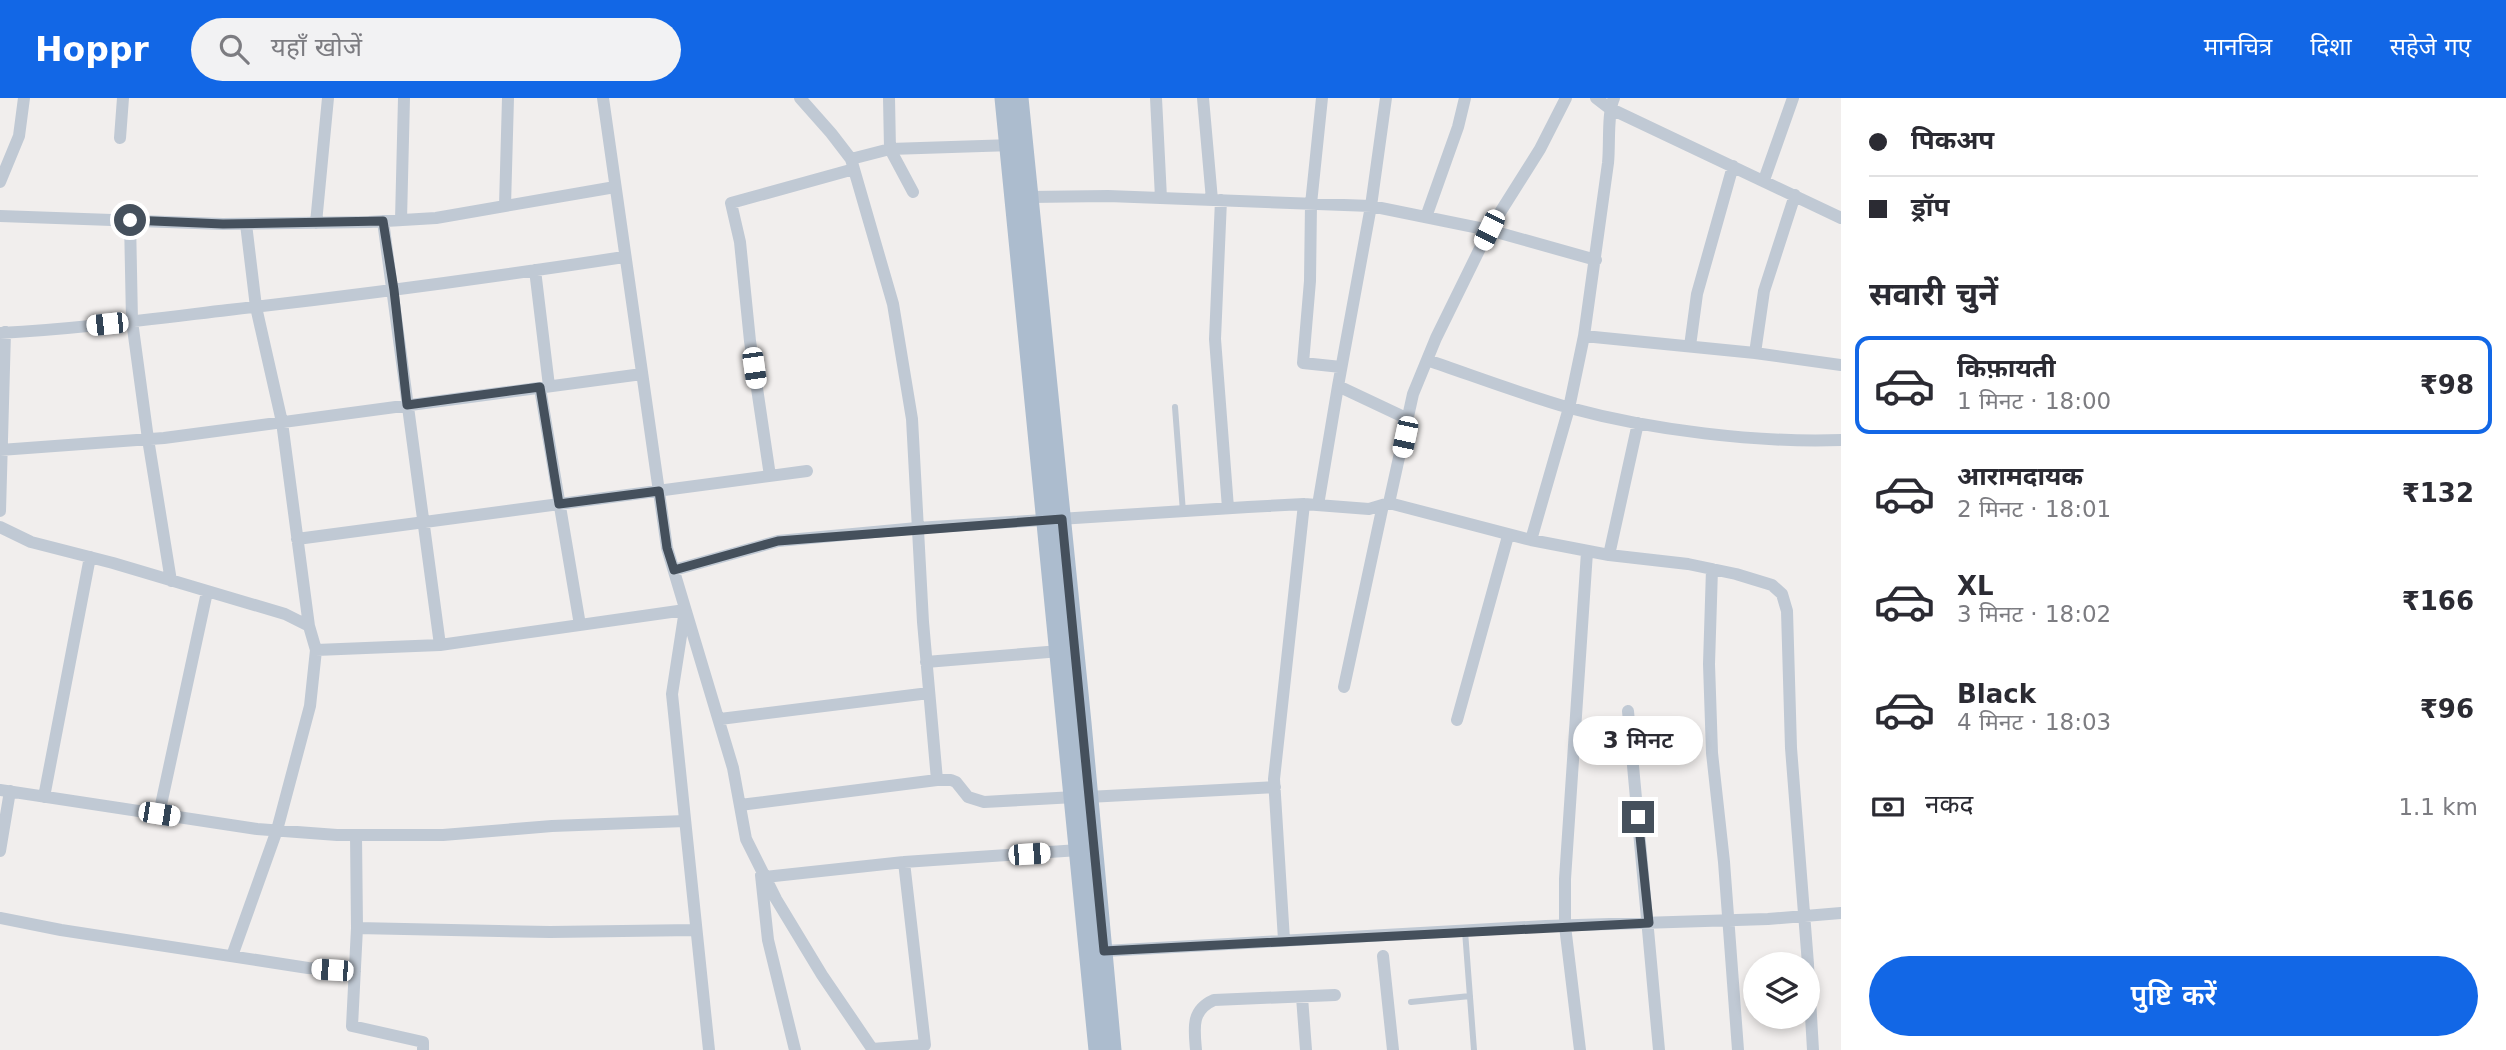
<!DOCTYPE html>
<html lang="hi">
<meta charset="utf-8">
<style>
body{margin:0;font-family:"DejaVu Sans","Noto Sans Devanagari",sans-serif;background:#f2f2f3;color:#2b2b33;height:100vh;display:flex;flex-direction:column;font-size:26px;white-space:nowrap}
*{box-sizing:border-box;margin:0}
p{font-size:23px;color:#7c7c81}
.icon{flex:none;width:38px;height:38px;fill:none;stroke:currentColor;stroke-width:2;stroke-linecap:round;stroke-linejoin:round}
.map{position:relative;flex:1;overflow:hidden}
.drawer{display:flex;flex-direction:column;background:#fff;width:665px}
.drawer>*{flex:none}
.banner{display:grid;align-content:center;height:154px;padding:0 28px;background:#fff}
.tools{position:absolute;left:1743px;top:854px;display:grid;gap:14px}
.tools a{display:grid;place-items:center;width:77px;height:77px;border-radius:50%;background:#fff;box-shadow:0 4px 10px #0003;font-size:35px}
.end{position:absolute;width:32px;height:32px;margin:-16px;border:9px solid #45505c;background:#fff;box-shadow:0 0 0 4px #fff}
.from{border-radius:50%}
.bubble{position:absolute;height:49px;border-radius:24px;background:#fff;box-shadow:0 4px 10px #0003;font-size:23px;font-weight:600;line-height:49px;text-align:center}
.car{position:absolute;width:21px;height:42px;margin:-21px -10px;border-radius:9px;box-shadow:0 0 5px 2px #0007;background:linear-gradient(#fff 24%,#345 0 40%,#fff 0 76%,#345 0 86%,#fff 0)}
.banner b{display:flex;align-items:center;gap:24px;height:66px;font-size:26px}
.banner b+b{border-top:2px solid #e1e1e2}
.banner i{width:18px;height:18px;background:#2b2b33}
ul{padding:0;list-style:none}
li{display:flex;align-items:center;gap:21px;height:98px;margin:0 14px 10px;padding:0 14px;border:4px solid transparent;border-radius:14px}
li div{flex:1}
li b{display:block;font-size:26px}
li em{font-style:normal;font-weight:600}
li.current{border-color:#1267e6}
li>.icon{width:63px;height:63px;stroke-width:1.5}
h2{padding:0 28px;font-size:32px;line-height:84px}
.pay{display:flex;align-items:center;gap:18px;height:77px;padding:0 28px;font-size:26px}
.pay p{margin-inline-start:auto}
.button{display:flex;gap:14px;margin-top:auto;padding:14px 28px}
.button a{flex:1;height:80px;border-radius:42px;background:#1267e6;color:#fff;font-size:28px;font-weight:600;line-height:80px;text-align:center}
header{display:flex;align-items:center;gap:42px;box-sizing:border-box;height:98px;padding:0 35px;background:#1267e6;color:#fff}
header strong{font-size:33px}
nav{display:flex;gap:38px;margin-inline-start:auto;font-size:24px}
.search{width:490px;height:63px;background:#f2f2f3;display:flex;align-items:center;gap:18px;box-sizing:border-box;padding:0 24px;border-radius:38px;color:#7c7c81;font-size:26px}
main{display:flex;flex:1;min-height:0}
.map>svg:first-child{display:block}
</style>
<header>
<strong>Hoppr</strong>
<div class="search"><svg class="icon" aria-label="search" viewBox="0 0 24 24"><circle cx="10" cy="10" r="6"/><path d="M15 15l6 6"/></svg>यहाँ खोजें</div>
<nav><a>मानचित्र</a><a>दिशा</a><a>सहेजे गए</a></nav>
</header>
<main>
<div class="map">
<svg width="1841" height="952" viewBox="0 0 1841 952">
<rect width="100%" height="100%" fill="#f1eeed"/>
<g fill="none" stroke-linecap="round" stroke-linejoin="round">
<path stroke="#c0c9d4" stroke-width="6" d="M1175,309L1183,414
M1465,833L1474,952
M1411,904L1470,898"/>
<path stroke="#c0c9d4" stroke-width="12" d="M603,0L667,450L733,670L746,741L776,801L822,877L873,952
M889,0L890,51L913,94
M1156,0L1161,100
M1203,0L1212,102
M1322,0L1311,106L1310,183L1303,265L1341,269
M1596,0L1609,10L1841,120
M120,40L123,0
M851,61L890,51L1013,47
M1764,82L1793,0
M0,84L19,38L24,0
M1029,99L1108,98L1371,108L1489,132L1596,162
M1221,102L1215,241L1228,410
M505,108L508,0
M0,118L223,126L369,124L436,120L615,89
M1426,119L1458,29L1465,0
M130,122L132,223L148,341L171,483
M401,122L404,0
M383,123L440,547
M316,125L328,0
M246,126L256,209L282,324L309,528
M535,172L549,288
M0,235C76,231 152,221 228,212C361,197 493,179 624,159
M1584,238L1755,255L1841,267
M1690,248L1697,196L1733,68
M1755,255L1764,193L1795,97
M1427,262C1474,278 1521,296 1570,310C1651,332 1757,345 1841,342
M1338,288L1408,321
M540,290L580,527
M0,352L164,340L642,276
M770,378L750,243L740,144L731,105L854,71
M1389,405L1413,296L1436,240L1489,132L1540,51L1566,0
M1318,407L1338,288L1371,108L1386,0
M0,413L5,234
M0,429L31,444L113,465L285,516L309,528L316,552
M297,441L807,373
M1531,442L1569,310L1584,238L1608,65C1610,47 1607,14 1614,0
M1609,457L1638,325
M1712,471L1709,566L1712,655L1724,764L1738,952
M674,472L778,443L917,430L1248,409L1304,406L1369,411L1389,405L1531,442L1609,457L1688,466L1736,476L1772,487L1782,496L1787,513L1791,650L1808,866
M926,564L1060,553
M1344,589L1383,407
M1628,613L1659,952
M720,621L929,595
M1457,622L1508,438
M937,682H951L956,684L968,699L984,704L1075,699
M0,692L257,731L337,737H443L552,728L685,723
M44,699L90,459
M1088,699L1275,689
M740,707L937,682L923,524L912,321L893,206L851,61L831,35L800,0
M159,716L207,494
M356,737L357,830
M0,753L10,693
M761,777L768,842L795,952
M765,779L904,764L1079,752
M0,820L61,832L308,870L355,873
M1284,842L1274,681L1304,406
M1104,853L1546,828L1768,821L1841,815
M232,858L277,732L310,608L316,552L440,547L685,512L672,596L709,952
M1383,858L1393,952
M1808,867L1813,952
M1302,899L1306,952
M872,951L925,947L904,764
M423,952V944L352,928L357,830L550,834L695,832
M1196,952C1194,930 1191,912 1214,902L1335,897
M1580,952L1565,828V781L1587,454"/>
<path stroke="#acbcce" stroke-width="19" d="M1004,0L1098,952
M1019,0L1082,625L1112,952"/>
</g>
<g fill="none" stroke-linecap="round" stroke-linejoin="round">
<path stroke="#45505c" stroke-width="9" d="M130,122L223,126L383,123L394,192L407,307L540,289L559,406L659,393L667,450L674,472L778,443L1062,421L1104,853L1649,825L1638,719"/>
</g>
</svg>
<div class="tools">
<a><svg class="icon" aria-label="layers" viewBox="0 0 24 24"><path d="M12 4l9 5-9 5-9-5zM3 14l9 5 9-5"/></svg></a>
</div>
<i class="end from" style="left:130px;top:122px"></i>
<i class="end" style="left:1638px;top:719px"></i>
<div class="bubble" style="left:1573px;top:618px;width:130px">3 मिनट</div>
<i class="car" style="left:1489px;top:132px;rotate:206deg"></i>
<i class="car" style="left:107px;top:226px;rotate:264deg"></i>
<i class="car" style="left:754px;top:270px;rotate:172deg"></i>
<i class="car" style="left:1405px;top:339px;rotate:192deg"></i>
<i class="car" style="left:159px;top:716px;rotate:99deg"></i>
<i class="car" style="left:1029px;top:756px;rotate:86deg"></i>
<i class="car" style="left:332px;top:872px;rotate:274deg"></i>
</div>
<section class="drawer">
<div class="banner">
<b><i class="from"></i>पिकअप</b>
<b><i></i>ड्रॉप</b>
</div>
<h2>सवारी चुनें</h2>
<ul>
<li class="current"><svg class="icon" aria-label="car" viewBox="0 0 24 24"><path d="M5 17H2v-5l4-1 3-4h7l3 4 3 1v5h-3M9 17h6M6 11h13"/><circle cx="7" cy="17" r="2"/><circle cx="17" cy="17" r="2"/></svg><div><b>किफ़ायती</b><p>1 मिनट · 18:00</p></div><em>₹98</em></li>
<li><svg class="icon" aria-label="car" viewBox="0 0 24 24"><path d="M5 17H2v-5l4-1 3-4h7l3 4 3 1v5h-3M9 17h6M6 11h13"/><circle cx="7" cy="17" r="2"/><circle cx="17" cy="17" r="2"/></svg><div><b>आरामदायक</b><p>2 मिनट · 18:01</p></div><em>₹132</em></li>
<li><svg class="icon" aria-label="car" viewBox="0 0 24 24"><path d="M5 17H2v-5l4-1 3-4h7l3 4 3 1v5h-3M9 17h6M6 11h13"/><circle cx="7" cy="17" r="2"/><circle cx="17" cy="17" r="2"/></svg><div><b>XL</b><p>3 मिनट · 18:02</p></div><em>₹166</em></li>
<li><svg class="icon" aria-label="car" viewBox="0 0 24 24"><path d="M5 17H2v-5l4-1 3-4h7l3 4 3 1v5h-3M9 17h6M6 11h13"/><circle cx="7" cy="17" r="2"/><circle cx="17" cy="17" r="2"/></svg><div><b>Black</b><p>4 मिनट · 18:03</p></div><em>₹96</em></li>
</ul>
<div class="pay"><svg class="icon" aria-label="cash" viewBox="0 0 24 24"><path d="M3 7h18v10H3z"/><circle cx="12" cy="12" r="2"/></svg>नकद<p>1.1 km</p></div>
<div class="button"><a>पुष्टि करें</a></div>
</section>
</main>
